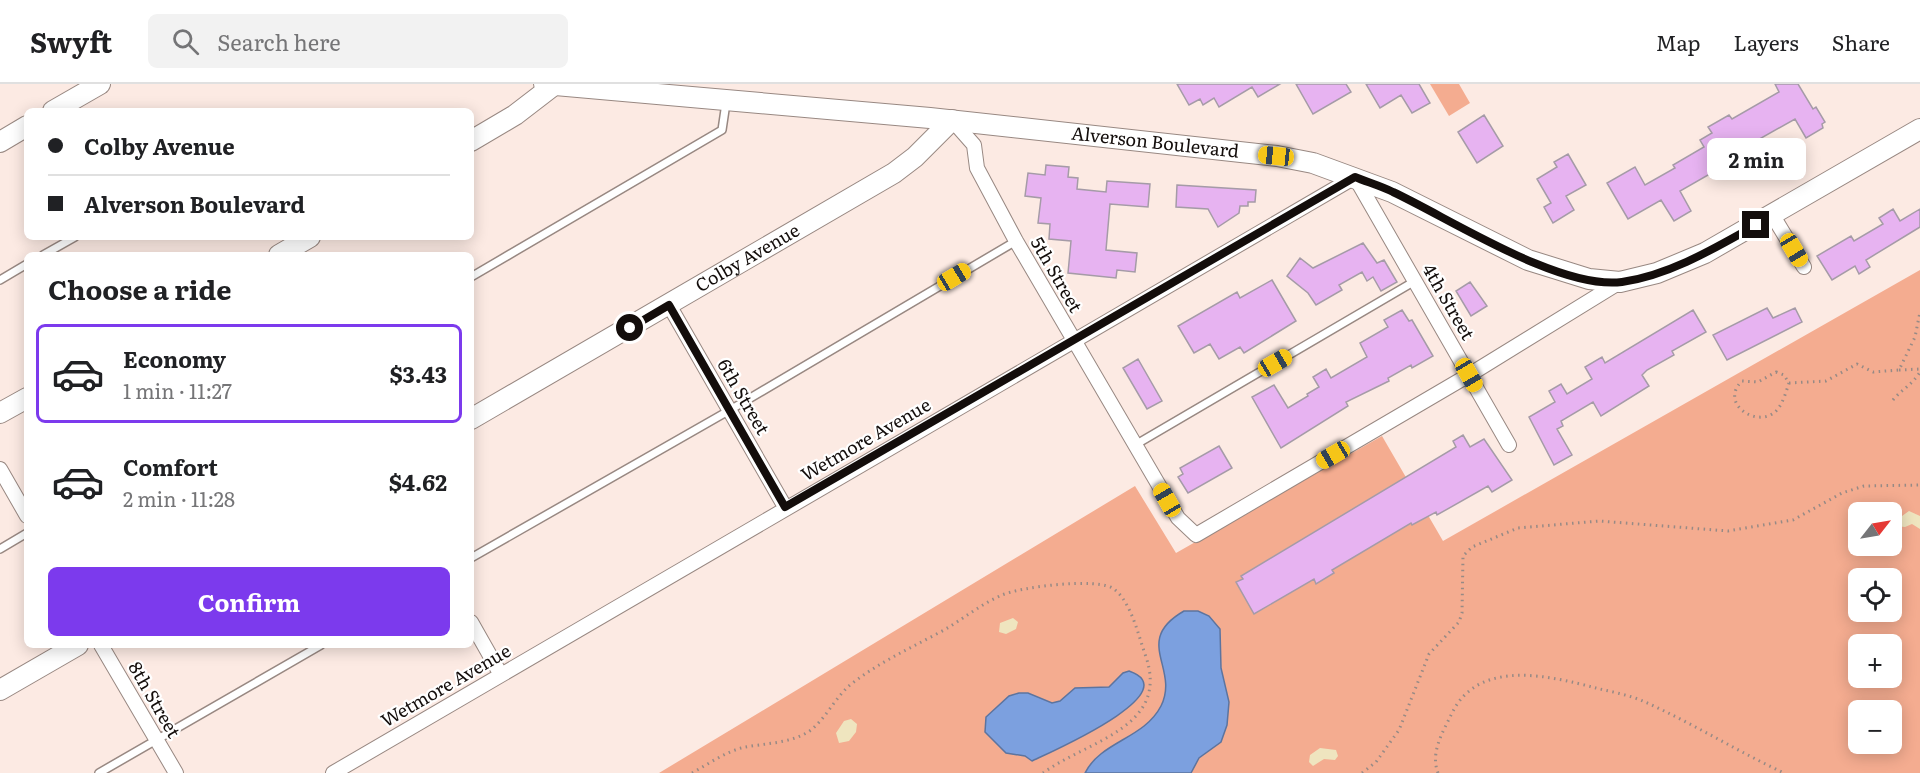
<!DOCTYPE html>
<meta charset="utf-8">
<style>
body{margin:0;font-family:Literata,serif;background:#f2f2f2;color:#202124;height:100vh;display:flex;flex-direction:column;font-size:22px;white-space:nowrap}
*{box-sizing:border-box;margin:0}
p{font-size:20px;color:#757577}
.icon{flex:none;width:33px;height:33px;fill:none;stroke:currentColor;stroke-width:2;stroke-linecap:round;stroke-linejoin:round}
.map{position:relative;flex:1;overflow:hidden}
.panel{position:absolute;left:24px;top:168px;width:450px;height:396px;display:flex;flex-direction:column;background:#fff;border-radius:9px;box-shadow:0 3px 15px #0003}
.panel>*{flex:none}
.banner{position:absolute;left:24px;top:24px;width:450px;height:132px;border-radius:9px;box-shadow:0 3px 15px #0003;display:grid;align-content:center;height:132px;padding:0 24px;background:#fff}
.needle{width:39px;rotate:59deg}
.fabs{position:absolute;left:1848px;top:418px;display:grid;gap:12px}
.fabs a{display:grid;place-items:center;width:54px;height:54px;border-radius:9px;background:#fff;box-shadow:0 3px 15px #0003;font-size:30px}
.end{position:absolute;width:27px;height:27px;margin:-14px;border:8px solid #130d0b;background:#fff;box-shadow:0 0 0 3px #fff}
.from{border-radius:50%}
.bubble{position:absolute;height:42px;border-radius:9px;background:#fff;box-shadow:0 3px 15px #0003;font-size:20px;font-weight:700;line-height:42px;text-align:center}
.car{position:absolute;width:18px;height:36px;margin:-18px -9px;border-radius:8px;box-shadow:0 0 4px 2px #0007;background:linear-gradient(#f5c518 24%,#345 0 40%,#f5c518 0 76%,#345 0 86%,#f5c518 0)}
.banner b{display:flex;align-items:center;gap:21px;height:57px;font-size:22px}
.banner b+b{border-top:2px solid #e0e0e0}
.banner i{width:15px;height:15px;background:#202124}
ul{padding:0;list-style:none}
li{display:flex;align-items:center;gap:18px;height:99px;margin:0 12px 9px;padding:0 12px;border:3px solid transparent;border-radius:9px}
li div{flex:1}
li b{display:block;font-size:22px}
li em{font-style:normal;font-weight:700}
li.current{border-color:#7c3aed}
li>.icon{width:54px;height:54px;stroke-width:1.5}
h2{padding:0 24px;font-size:27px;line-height:72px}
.cta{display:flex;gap:12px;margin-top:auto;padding:12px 24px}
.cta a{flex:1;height:69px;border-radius:9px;background:#7c3aed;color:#fff;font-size:24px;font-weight:700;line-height:69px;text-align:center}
header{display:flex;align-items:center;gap:36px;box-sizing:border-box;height:84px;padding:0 30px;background:#fff;border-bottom:2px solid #e0e0e0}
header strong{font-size:28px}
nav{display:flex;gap:33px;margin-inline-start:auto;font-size:21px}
.search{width:420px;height:54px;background:#f2f2f2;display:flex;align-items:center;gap:15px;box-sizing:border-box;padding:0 21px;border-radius:9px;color:#757577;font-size:22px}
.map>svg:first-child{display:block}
</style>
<header>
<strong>Swyft</strong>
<div class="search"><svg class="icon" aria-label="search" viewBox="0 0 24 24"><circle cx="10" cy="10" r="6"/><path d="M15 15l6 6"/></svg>Search here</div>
<nav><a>Map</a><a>Layers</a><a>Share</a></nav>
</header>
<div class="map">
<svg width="1920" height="689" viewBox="0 0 1920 689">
<rect width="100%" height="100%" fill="#fceae3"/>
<path fill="#f4ac90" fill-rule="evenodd" d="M1430,0H1459L1470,19L1449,32Z
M1920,186V689H659L1135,402L1176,469L1382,352L1443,457ZM1858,429H1892V462H1858ZM1858,495H1892V528H1858ZM1858,561H1892V594H1858ZM1858,627H1892V660H1858Z"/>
<path fill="#efe5bf" d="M1909,427L1920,432V445L1912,440L1905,443L1896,442L1892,446V433L1902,432Z
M1013,534L1018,538L1016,545L1006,550L999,548L1000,539Z
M851,635L857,640L856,648L849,657L839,659L836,649L844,637Z
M1320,664L1336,666L1338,672L1335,676L1324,675L1313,682L1309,678L1310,671Z"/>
<path fill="#7ca0df" stroke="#5c749f" stroke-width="1.5" d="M1184,527H1198L1209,532L1220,545L1221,584L1229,618L1227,641L1221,658L1199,674L1191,689H1085C1101,657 1144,655 1161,622C1180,584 1132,557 1184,527Z
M1129,587C1190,608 1046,670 1032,677L1025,672L1006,669L985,648L986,633L1009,612L1019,609H1028L1052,619L1060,617L1075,604L1109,603L1123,589Z"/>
<path fill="#e7b3f1" stroke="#a59ba7" stroke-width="1.5" d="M1177,0H1280L1258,13L1252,3L1219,23L1214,14L1203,21L1200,15L1189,21Z
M1296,0H1346L1351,8L1313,30Z
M1366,0H1419L1430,19L1412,29L1401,11L1380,24Z
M1775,0H1798L1813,25L1816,23L1825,38L1822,40L1823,44L1806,54L1795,35L1747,62L1750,67L1680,107L1691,127L1674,137L1661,116L1628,135L1607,99L1635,83L1645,101L1675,84L1673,81L1704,63L1700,56L1712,49L1708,43L1729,31L1732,35L1779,8Z
M1484,31L1503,62L1477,79L1458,48Z
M1568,70L1586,101L1566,112L1574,126L1553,139L1544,123L1551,119L1537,95L1557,83L1554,78Z
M1046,81L1069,83L1068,93L1078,94L1077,105L1106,108L1107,97L1150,100L1148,123L1110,120L1106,166L1137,169L1135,188L1117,186L1116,194L1068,189L1071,157L1049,155L1050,140L1038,139L1041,114L1025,112L1028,89L1045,91Z
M1177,101L1256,106L1255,118H1248V122H1240L1239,129L1218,143L1208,125L1176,123Z
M1893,125L1900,137L1920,125V143L1866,176L1870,183L1859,190L1855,182L1832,196L1817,172L1851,152L1854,157L1883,140L1879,134Z
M1363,159L1377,179L1384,176L1397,198L1381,207L1373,193L1367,197L1362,188L1339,201L1342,206L1316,221L1308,209L1287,192L1300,174L1313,184Z
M1272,196L1296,237L1244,269L1240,263L1219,275L1210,260L1194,269L1178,242L1237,208L1240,214Z
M1470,198L1487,222L1471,232L1456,207Z
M1767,224L1773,234L1795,224L1802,238L1727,276L1713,251Z
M1402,226L1409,237L1412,236L1433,272L1412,284L1411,281L1388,294L1389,297L1346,318L1348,322L1281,364L1252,313L1274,301L1288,324L1308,312L1307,310L1319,303L1313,293L1326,285L1331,294L1367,273L1360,259L1388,243L1384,236Z
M1693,226L1706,248L1672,267L1674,271L1647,286L1642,291L1649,302L1601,332L1593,318L1561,337L1563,342L1557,345L1572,371L1554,381L1529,333L1555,318L1549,307L1561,300L1567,310L1592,295L1585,283L1602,273L1605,279Z
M1138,275L1162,317L1147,325L1123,284Z
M1463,351L1470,363L1484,355L1512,396L1492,408L1488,402L1437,431L1436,428L1412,441L1411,439L1332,486L1334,489L1316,500L1314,495L1254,530L1236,498L1243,495L1241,492L1456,363L1453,357Z
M1219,362L1232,384L1188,409L1178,393L1183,390L1180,384Z"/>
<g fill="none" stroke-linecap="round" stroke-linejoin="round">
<defs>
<path id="lane" d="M43,171L75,153
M471,193L722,46L726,19
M0,196L27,180
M1135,361L1415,197
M0,465L27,449
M471,474L730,326L1016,157
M99,689L321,561"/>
<path id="street" d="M952,36L974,61L977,84L1016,157L1178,434L1196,451L1469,291L1620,198
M1773,132L1804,183
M669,221L785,423
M0,385L27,432
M471,538L501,591
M101,561L176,689
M333,689L1355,93L1509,361"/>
<g id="secondary">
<path id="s1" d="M544,0L930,34L1277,72L1313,79L1392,108L1528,176L1589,195L1620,198L1657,189L1705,169L1920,45"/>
<path d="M53,27L100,0"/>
<path d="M471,57L515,31L554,1"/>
<path d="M0,58L27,42"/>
<path d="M279,171L310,153"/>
<path d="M0,329L27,314"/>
<path id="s2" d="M471,335L894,89L915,73L952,36"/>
<path d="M0,606L78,561"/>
</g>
</defs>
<use href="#lane" stroke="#988882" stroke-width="10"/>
<use href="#street" stroke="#988882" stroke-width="16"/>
<use href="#secondary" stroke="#988882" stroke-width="22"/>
<path stroke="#978a85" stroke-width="3" stroke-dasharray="1.5 4.5" stroke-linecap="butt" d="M1899,286L1920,285
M1776,288L1784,291L1789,299C1786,308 1783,319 1777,326C1759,346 1718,320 1742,297L1758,298Z
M1789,299L1826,297L1857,280L1873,288L1899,286L1915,253L1920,228
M1893,316C1902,305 1912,301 1920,288
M692,689C708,680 724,669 741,664C763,659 792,660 811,646C826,634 835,614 850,601C879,578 911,564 944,546C963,535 981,520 1002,511C1020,503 1098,493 1114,505C1131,518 1138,550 1145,570C1172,644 1088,656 1043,689
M1362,689L1376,678L1399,646L1429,570L1459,538L1462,529L1463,472L1472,463L1518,444L1599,437L1728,447L1793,436L1842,409L1864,402L1920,401
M1438,689C1430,668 1443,648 1452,629C1479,574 1550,592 1596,604C1612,608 1630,611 1645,618C1692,639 1737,667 1784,689"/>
<use href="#lane" stroke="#fff" stroke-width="7"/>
<use href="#street" stroke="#fff" stroke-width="14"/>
<use href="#secondary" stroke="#fff" stroke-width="20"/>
</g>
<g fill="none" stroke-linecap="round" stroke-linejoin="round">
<path stroke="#130d0b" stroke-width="8" d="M630,244L669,221L785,423L1355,93C1367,98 1381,102 1393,108C1451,135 1559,206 1622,198C1670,191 1715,164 1756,141"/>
</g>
<g text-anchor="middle" stroke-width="4.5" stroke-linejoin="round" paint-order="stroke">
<g font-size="18" fill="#130d0b" stroke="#fff">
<text dy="6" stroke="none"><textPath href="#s1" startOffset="614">Alverson Boulevard</textPath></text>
<text dy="6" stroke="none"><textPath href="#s2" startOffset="320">Colby Avenue</textPath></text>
<text transform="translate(1056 191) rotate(60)" y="6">5th Street</text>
<text transform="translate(1448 218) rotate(60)" y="6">4th Street</text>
<text transform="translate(743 313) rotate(60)" y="6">6th Street</text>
<text transform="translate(866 356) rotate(-30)" y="6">Wetmore Avenue</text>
<text transform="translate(446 602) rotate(-30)" y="6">Wetmore Avenue</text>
<text transform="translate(154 616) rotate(60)" y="6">8th Street</text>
</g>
</g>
</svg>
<div class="fabs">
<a><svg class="needle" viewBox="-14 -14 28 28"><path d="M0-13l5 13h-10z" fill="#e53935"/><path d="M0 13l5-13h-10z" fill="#757577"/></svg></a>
<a><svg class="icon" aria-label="locate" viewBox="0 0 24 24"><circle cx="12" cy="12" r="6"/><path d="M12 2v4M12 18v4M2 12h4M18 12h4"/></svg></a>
<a>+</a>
<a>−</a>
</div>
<i class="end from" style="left:630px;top:244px"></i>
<i class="end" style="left:1756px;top:141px"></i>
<div class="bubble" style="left:1707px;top:54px;width:99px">2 min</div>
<i class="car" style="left:1276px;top:72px;rotate:276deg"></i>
<i class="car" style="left:1794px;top:166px;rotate:149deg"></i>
<i class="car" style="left:954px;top:193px;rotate:59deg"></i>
<i class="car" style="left:1275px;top:279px;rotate:60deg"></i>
<i class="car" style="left:1469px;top:291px;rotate:150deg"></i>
<i class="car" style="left:1333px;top:371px;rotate:240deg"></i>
<i class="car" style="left:1167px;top:416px;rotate:330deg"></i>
<div class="banner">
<b><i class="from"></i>Colby Avenue</b>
<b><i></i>Alverson Boulevard</b>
</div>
<section class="panel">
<h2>Choose a ride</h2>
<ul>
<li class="current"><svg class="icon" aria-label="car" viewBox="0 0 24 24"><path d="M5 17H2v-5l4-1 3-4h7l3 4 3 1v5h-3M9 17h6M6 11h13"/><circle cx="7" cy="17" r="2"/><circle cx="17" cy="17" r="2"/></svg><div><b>Economy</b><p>1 min · 11:27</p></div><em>$3.43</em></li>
<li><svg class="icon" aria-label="car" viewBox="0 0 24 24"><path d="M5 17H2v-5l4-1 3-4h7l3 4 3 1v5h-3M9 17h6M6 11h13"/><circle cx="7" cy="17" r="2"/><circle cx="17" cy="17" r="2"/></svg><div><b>Comfort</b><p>2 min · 11:28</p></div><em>$4.62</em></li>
</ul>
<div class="cta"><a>Confirm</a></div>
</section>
</div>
